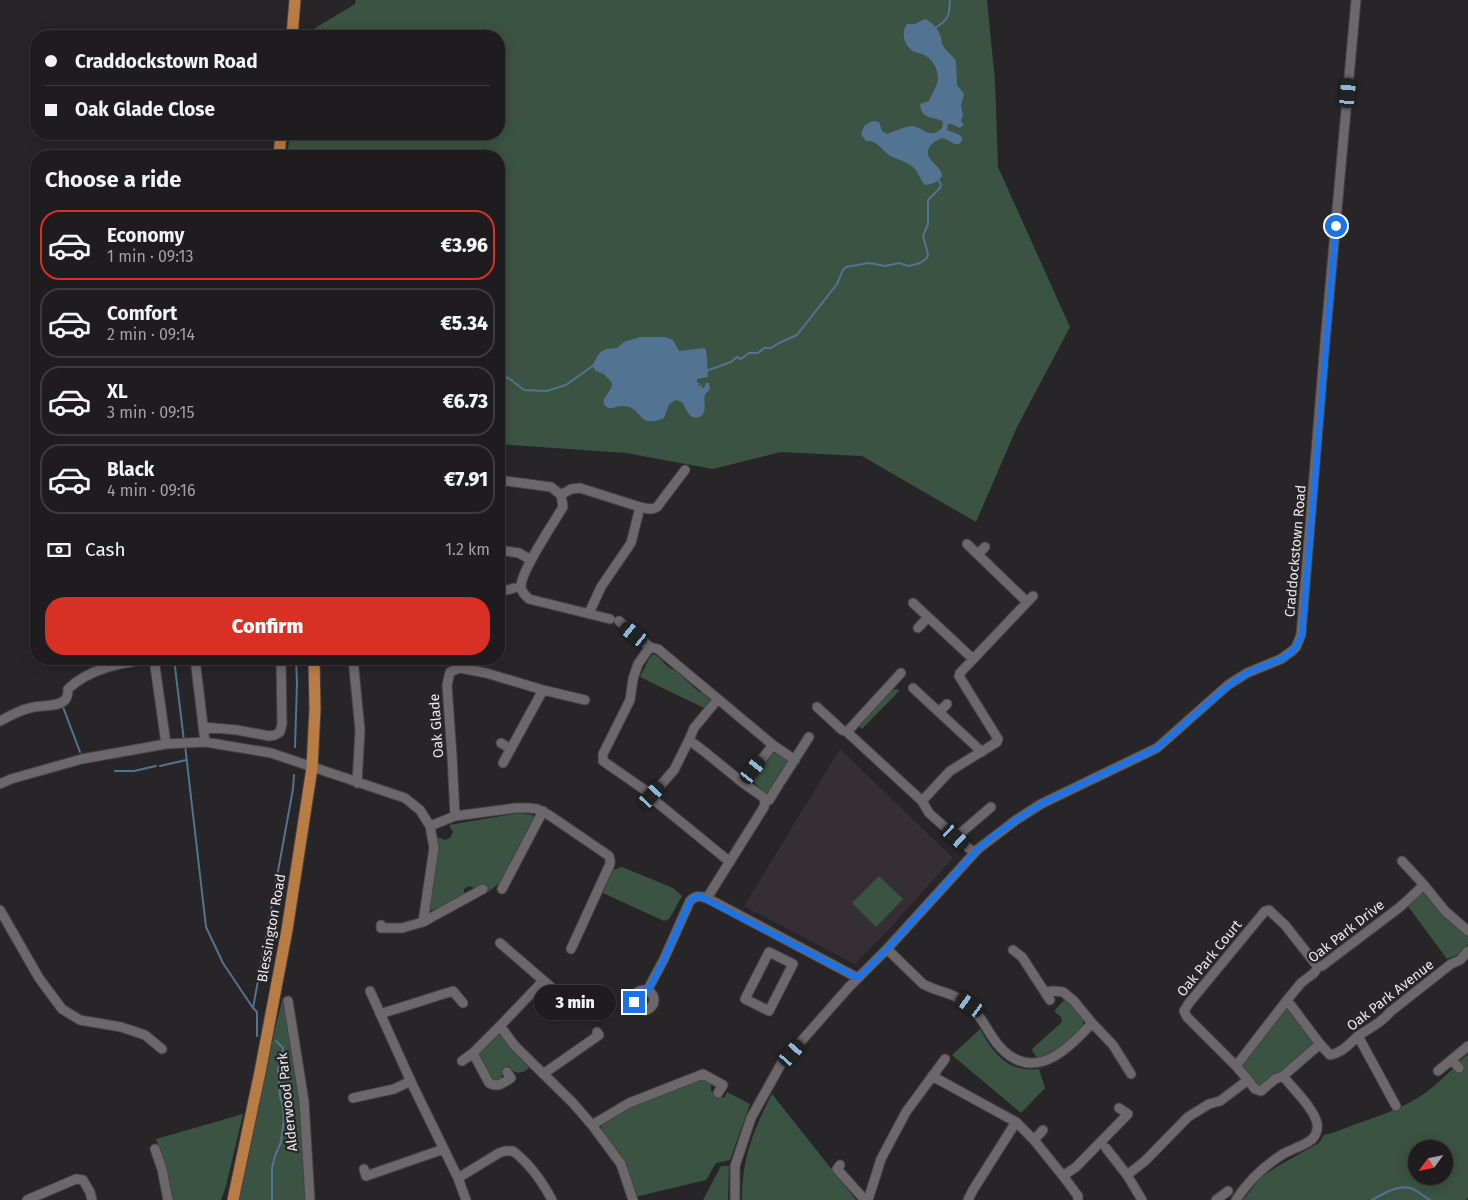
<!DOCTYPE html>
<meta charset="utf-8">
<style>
body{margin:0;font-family:"Fira Sans",sans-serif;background:#2b292b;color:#f1f3f6;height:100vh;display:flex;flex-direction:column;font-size:19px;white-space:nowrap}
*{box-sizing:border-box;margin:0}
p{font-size:16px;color:#a1a1a4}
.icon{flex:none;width:28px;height:28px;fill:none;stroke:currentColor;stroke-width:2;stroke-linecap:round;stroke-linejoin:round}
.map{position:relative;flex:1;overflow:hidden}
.drawer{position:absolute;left:30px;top:150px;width:475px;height:515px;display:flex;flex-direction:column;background:#1e1c1e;border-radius:20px;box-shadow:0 2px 12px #0003,0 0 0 1px #3c3a3c}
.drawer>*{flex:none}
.guide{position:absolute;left:30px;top:30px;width:475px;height:110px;border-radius:20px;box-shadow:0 2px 12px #0003,0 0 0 1px #3c3a3c;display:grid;align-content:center;height:110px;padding:0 15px;background:#1e1c1e}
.needle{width:32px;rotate:237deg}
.controls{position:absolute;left:1408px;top:1140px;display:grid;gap:10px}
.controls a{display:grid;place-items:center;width:45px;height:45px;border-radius:50%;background:#1e1c1e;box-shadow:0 2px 12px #0003,0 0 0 1px #3c3a3c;font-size:25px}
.end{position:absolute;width:22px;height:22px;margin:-11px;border:6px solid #1a73e8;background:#fff;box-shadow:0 0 0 2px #fff}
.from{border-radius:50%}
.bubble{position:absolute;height:35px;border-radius:18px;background:#1e1c1e;box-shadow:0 2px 12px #0003,0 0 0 1px #3c3a3c;font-size:16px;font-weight:800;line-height:35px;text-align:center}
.car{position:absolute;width:15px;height:30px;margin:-15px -8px;border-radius:6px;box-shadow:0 0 4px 1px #0007;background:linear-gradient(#222 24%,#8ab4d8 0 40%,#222 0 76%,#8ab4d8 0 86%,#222 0)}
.guide b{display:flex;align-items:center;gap:18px;height:48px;font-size:19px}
.guide b+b{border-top:1px solid #3c3a3c}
.guide i{width:12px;height:12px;background:#f1f3f6}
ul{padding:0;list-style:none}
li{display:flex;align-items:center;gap:15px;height:70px;margin:0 10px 8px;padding:0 5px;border:2px solid #3c3a3c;border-radius:20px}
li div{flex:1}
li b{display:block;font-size:19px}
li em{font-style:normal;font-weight:800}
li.on{border-color:#d93025}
li>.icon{width:45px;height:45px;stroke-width:1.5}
h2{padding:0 15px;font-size:22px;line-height:60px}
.pay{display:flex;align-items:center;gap:12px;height:55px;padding:0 15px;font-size:19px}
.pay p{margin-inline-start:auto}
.action{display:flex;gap:10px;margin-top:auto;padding:10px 15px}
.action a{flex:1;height:58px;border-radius:20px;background:#d93025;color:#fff;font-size:20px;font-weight:800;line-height:58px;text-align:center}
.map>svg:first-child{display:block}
</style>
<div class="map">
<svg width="1468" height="1200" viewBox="0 0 1468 1200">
<rect width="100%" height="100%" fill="#282528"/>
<path fill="#362e35" d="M840,749L953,858L890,928L855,964L744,906Z"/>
<path fill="#3b5342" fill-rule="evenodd" d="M356,0H987L995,81L998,167L1070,327L1017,427L976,522L862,456L781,452L713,469L626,453L499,444V156H287L290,134H499V36H302L355,4Z
M653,654C662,657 665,668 675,670L699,692H702L710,700L704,708L640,677L649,659Z
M895,689L900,690L862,729L858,725L889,692Z
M775,751L788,760V762L767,796L752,780Z
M519,813L532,815L536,817L503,880L488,892C481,888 475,889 469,886L464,889C464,893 465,894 462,897C456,902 437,910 430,910L428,905L438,848L437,837L445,840L450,838L453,832L449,825Z
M622,867L673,888L682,896L672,914L669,919L664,921L603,893L613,870Z
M879,876L903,899L876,927L852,903Z
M1424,892L1427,893C1436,911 1452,925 1468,937V944L1457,955L1447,959L1407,905Z
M283,997L287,998L302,1102L308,1200H239L265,1069Z
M1065,999L1069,1001L1083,1019V1026L1080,1031L1055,1053L1039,1059L1035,1055L1032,1050L1033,1048L1062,1022L1061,1017L1055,1012V1010Z
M1288,1006L1316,1042L1281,1073L1260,1087L1250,1077L1242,1064Z
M980,1029C993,1053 1008,1073 1039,1069L1045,1088L1021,1113L952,1055Z
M498,1032L502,1033L529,1068C522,1074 514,1075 509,1066L503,1071L501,1079L497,1081L492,1080L480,1056V1051Z
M1468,1054V1197L1466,1200H1243L1261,1177L1278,1166L1319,1143L1324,1135C1334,1133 1343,1129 1353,1125C1379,1116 1405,1108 1428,1091C1442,1080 1455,1066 1468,1054ZM1416,1149H1444V1176H1416Z
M703,1078L711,1083V1091L724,1098L727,1092L750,1104L730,1160L716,1163L706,1180L635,1197L601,1130L602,1122L632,1107Z
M772,1094L856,1200H742C742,1158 753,1131 772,1094Z
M243,1114L226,1186L221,1200H173L166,1168L156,1139Z
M721,1166H729L728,1200H703Z"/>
<path fill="#527391" d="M925,19C933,22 938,29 941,37C942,40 941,42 943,45C946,52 953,55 956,61L957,85L964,94L961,106L963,115L961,121L964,125L960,128L951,124H948L947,130L960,135L962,138V141L959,144H955L943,138C934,140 923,149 930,159C935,165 940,167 942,175C940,182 932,184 925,185C920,180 919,173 914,168C907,161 897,160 889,155C881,149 877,140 866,141L861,134L864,126L872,121L879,122L882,131L887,134C894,132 903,127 910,126C925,126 928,141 942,128L943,124L942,121C933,116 921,120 920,104L929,101C932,93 937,87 938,79C938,68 932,58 922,54C920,53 917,53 914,52C905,46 900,34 907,24H915Z
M640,337H665L673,340L679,351L705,348C708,354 707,369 708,377L697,379V383H700L697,387L702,384L701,387L704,388L706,383H709L710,390C700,396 707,404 704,412C702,418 695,419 691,416C686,412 685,406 682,402L676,400L669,404L664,418C636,430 644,406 622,406C616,406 608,412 604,404C601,398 612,392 612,383L604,374L596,371L592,366L598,355L601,352L606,349L617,348L624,342Z"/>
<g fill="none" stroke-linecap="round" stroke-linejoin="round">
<path stroke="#527391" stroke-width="2" d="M935,28C949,19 949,17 950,0
M499,370L507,378L510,379L524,390L547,391L566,385L594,365
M706,371L731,362L737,357L741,359L749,353H758L764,348H771L779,343L797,335L837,284L843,270L846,267L869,263L885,266L899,263L909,266L920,263L927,258L928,254L923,236L928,224V200L940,188L941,184L938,180
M174,659L184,741
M63,707L80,752
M185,745L206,927L223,963L253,1008
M295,747L297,683L296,659
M160,766L186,760
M115,771H134L156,766
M257,1036V1012L253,1008L293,789L294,775
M272,1200V1168L275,1156L281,1142L284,1118L283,1107L280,1096L278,1069L282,1060L283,1048L276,1041
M1372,1200C1383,1194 1400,1183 1413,1189C1419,1192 1424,1197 1430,1200"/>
<defs>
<path id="minor" d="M499,480L551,487L561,495L571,489L580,488L640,507
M561,495L563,507C554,522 521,571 521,586C521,592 525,595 529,599L610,619
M967,544L1027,602
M499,550L519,553L531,560
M978,554L985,547
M499,590H507L514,588
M913,603L973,659
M589,613L601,587L631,543L640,507C646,508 651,511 657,507L685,470
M619,621L650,647
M918,628L928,617
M195,659L205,742
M353,659L360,730L357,783
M913,688L982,752
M718,699L694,728L689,740L705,752L743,783
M817,707L842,730L847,732L922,801L929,813L974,853
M939,712L947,704
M0,721C11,715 22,709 34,707C43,705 58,707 65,700C68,697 68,693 68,689C90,668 121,663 150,659
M203,727L237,730L269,736L275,735L280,732L282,724L281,659
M847,732L901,673
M501,743L511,749
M166,744L205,742L271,753L405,798L420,810L430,826L434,848L423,922L402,928H381V925
M773,745L795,760
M503,763L543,690
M781,781L809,737
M0,784L11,779L82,759L166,744L154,659
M652,795L674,770L689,740
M922,801L950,771L997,742L998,739L959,676L960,673L1033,596
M455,816L452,756L447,685L450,672L460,668L486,673L543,690L585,700
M430,826L455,816L516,808H529L537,809L549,815L609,856L610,860V864L571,949
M956,837L991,807
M1402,861L1424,885L1445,911L1468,931
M730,862L654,800L652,795L603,761V754L630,700L633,679L638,664L650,647L658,649L773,745L743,783L763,797L765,802
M502,889L543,811
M707,898L764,807L765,802L769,800L779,784
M0,910L39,978L62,1009L80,1020L121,1027L145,1035L162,1049
M423,922L483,889
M500,943L566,1000L561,1005
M887,949L923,984C937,992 955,993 968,1004C982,1015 988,1034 1000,1047C1033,1083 1067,1051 1092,1023
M1013,950L1022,957L1050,1000
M769,952L793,964L769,1011L745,999Z
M634 1000a10 10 0 1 1 20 0a10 10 0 1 1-20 0Z
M370,991L413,1086L458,1178L466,1200
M647,991L664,959L690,901C696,895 699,896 707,898L858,978
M1046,992L1053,991L1063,992L1074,1001L1092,1023L1113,1045L1131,1074
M1287,1000L1320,1044
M288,1001L304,1101L310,1200
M380,1014L453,991L463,1003
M500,1026L515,1046L573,1103L592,1125L621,1164L633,1200
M1358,1036L1396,1106
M473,1053L489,1083C498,1088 503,1083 511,1078L507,1072
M1452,1060L1459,1068
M462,1061L473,1053L500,1026L543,981
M1236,1066L1287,1000L1301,983L1314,973L1318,967L1322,966L1400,907L1424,885
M1438,1071L1468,1046
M543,1074L599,1035L597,1032
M932,1076L1016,1122L1034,1140L1063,1176L1078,1196V1200
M1248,1080L1236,1066L1187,1017L1184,1011L1189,1003L1265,911L1269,910L1271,912L1285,925L1318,967
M353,1098L394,1089L411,1081
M592,1125L629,1103L703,1074L723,1085L718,1093
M1034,1140L1043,1130
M1106,1148L1127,1175L1142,1200
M155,1149L162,1169L168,1200
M840,1165L837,1169L865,1200
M364,1169L366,1176L444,1149
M1127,1175L1145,1161L1188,1117L1209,1104L1220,1101L1248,1080L1255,1089L1261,1091L1275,1079L1283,1076L1320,1044L1330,1055C1342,1053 1349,1044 1357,1037C1368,1028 1381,1024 1390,1012L1451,964L1460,960L1468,951
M1063,1176L1076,1167L1128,1114L1119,1108
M458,1178L499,1153L505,1151H513C530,1164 542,1181 552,1200
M27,1200L76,1179L83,1180L90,1192L92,1200
M735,1200V1166L751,1118L781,1064L849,987L887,949L978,849L1016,820L1041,804L1157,748L1228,685L1247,673L1281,659L1292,651L1296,647L1301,635L1325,342L1356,0
M868,1200L881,1159L906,1112L945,1059
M968,1200L973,1190L1016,1122
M1216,1200L1228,1191
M1236,1200C1248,1181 1264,1166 1283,1154C1292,1149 1303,1146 1311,1140C1316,1136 1318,1129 1317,1123C1313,1107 1293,1089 1283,1076"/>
<path id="major" d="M292,36L295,0
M279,156L281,134
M233,1200L260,1072L287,930L312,768L315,709L314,659"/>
</defs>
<use href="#minor" stroke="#454345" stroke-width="11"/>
<use href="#major" stroke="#454345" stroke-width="13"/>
<use href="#minor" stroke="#6b676b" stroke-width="9"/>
<use href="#major" stroke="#ba7c45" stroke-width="11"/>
</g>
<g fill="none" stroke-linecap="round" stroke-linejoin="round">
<path stroke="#1a73e8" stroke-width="6" d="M634,1002C634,994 639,989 648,991L664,959L690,901L696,896H699L858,978L887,949L978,849L992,837L1016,820L1041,804L1157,748L1228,686L1247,673L1281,659L1292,652L1296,646L1302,635L1336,226"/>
</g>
<g text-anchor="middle" stroke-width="4.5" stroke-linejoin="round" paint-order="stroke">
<g font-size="14" fill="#ebe9eb" stroke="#282528">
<text transform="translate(1295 551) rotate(-85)" y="5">Craddockstown Road</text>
<text transform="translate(436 726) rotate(-94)" y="5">Oak Glade</text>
<text transform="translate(271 928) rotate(-80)" y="5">Blessington Road</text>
<text transform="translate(1346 931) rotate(-38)" y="5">Oak Park Drive</text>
<text transform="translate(1209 958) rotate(-51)" y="5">Oak Park Court</text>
<text transform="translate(1390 995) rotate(-38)" y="5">Oak Park Avenue</text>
<text transform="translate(287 1102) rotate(-96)" y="5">Alderwood Park</text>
</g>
</g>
</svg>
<div class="controls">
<a><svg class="needle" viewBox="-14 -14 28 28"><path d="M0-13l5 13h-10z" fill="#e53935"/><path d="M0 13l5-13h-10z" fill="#a1a1a4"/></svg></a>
</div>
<i class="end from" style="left:1336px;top:226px"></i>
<i class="end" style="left:634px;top:1002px"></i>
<div class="bubble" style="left:534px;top:985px;width:82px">3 min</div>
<i class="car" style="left:1348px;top:93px;rotate:5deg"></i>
<i class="car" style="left:634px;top:634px;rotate:309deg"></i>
<i class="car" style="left:753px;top:770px;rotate:38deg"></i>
<i class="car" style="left:652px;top:795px;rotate:42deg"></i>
<i class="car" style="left:956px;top:837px;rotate:132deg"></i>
<i class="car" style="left:970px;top:1005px;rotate:305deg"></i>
<i class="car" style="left:792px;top:1053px;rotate:41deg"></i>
<div class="guide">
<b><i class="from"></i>Craddockstown Road</b>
<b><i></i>Oak Glade Close</b>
</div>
<section class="drawer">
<h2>Choose a ride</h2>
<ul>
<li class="on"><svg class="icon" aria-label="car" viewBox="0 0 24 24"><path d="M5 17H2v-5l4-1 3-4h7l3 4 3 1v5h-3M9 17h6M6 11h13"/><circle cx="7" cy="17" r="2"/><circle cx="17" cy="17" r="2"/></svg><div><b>Economy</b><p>1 min · 09:13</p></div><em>€3.96</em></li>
<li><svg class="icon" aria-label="car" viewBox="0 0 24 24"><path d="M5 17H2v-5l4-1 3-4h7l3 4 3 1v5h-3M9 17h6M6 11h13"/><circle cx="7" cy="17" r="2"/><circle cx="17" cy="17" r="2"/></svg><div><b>Comfort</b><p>2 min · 09:14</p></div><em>€5.34</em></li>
<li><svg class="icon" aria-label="car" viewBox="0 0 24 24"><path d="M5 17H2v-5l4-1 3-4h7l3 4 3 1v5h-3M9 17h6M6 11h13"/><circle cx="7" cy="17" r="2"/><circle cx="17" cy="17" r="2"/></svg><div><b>XL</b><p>3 min · 09:15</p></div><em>€6.73</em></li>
<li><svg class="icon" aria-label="car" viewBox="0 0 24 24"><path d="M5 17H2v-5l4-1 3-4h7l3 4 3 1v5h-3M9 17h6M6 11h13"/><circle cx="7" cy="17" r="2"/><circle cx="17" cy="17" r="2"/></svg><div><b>Black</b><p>4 min · 09:16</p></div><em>€7.91</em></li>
</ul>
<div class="pay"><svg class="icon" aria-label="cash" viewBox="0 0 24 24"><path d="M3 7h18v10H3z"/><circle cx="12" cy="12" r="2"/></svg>Cash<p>1.2 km</p></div>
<div class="action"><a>Confirm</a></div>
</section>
</div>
